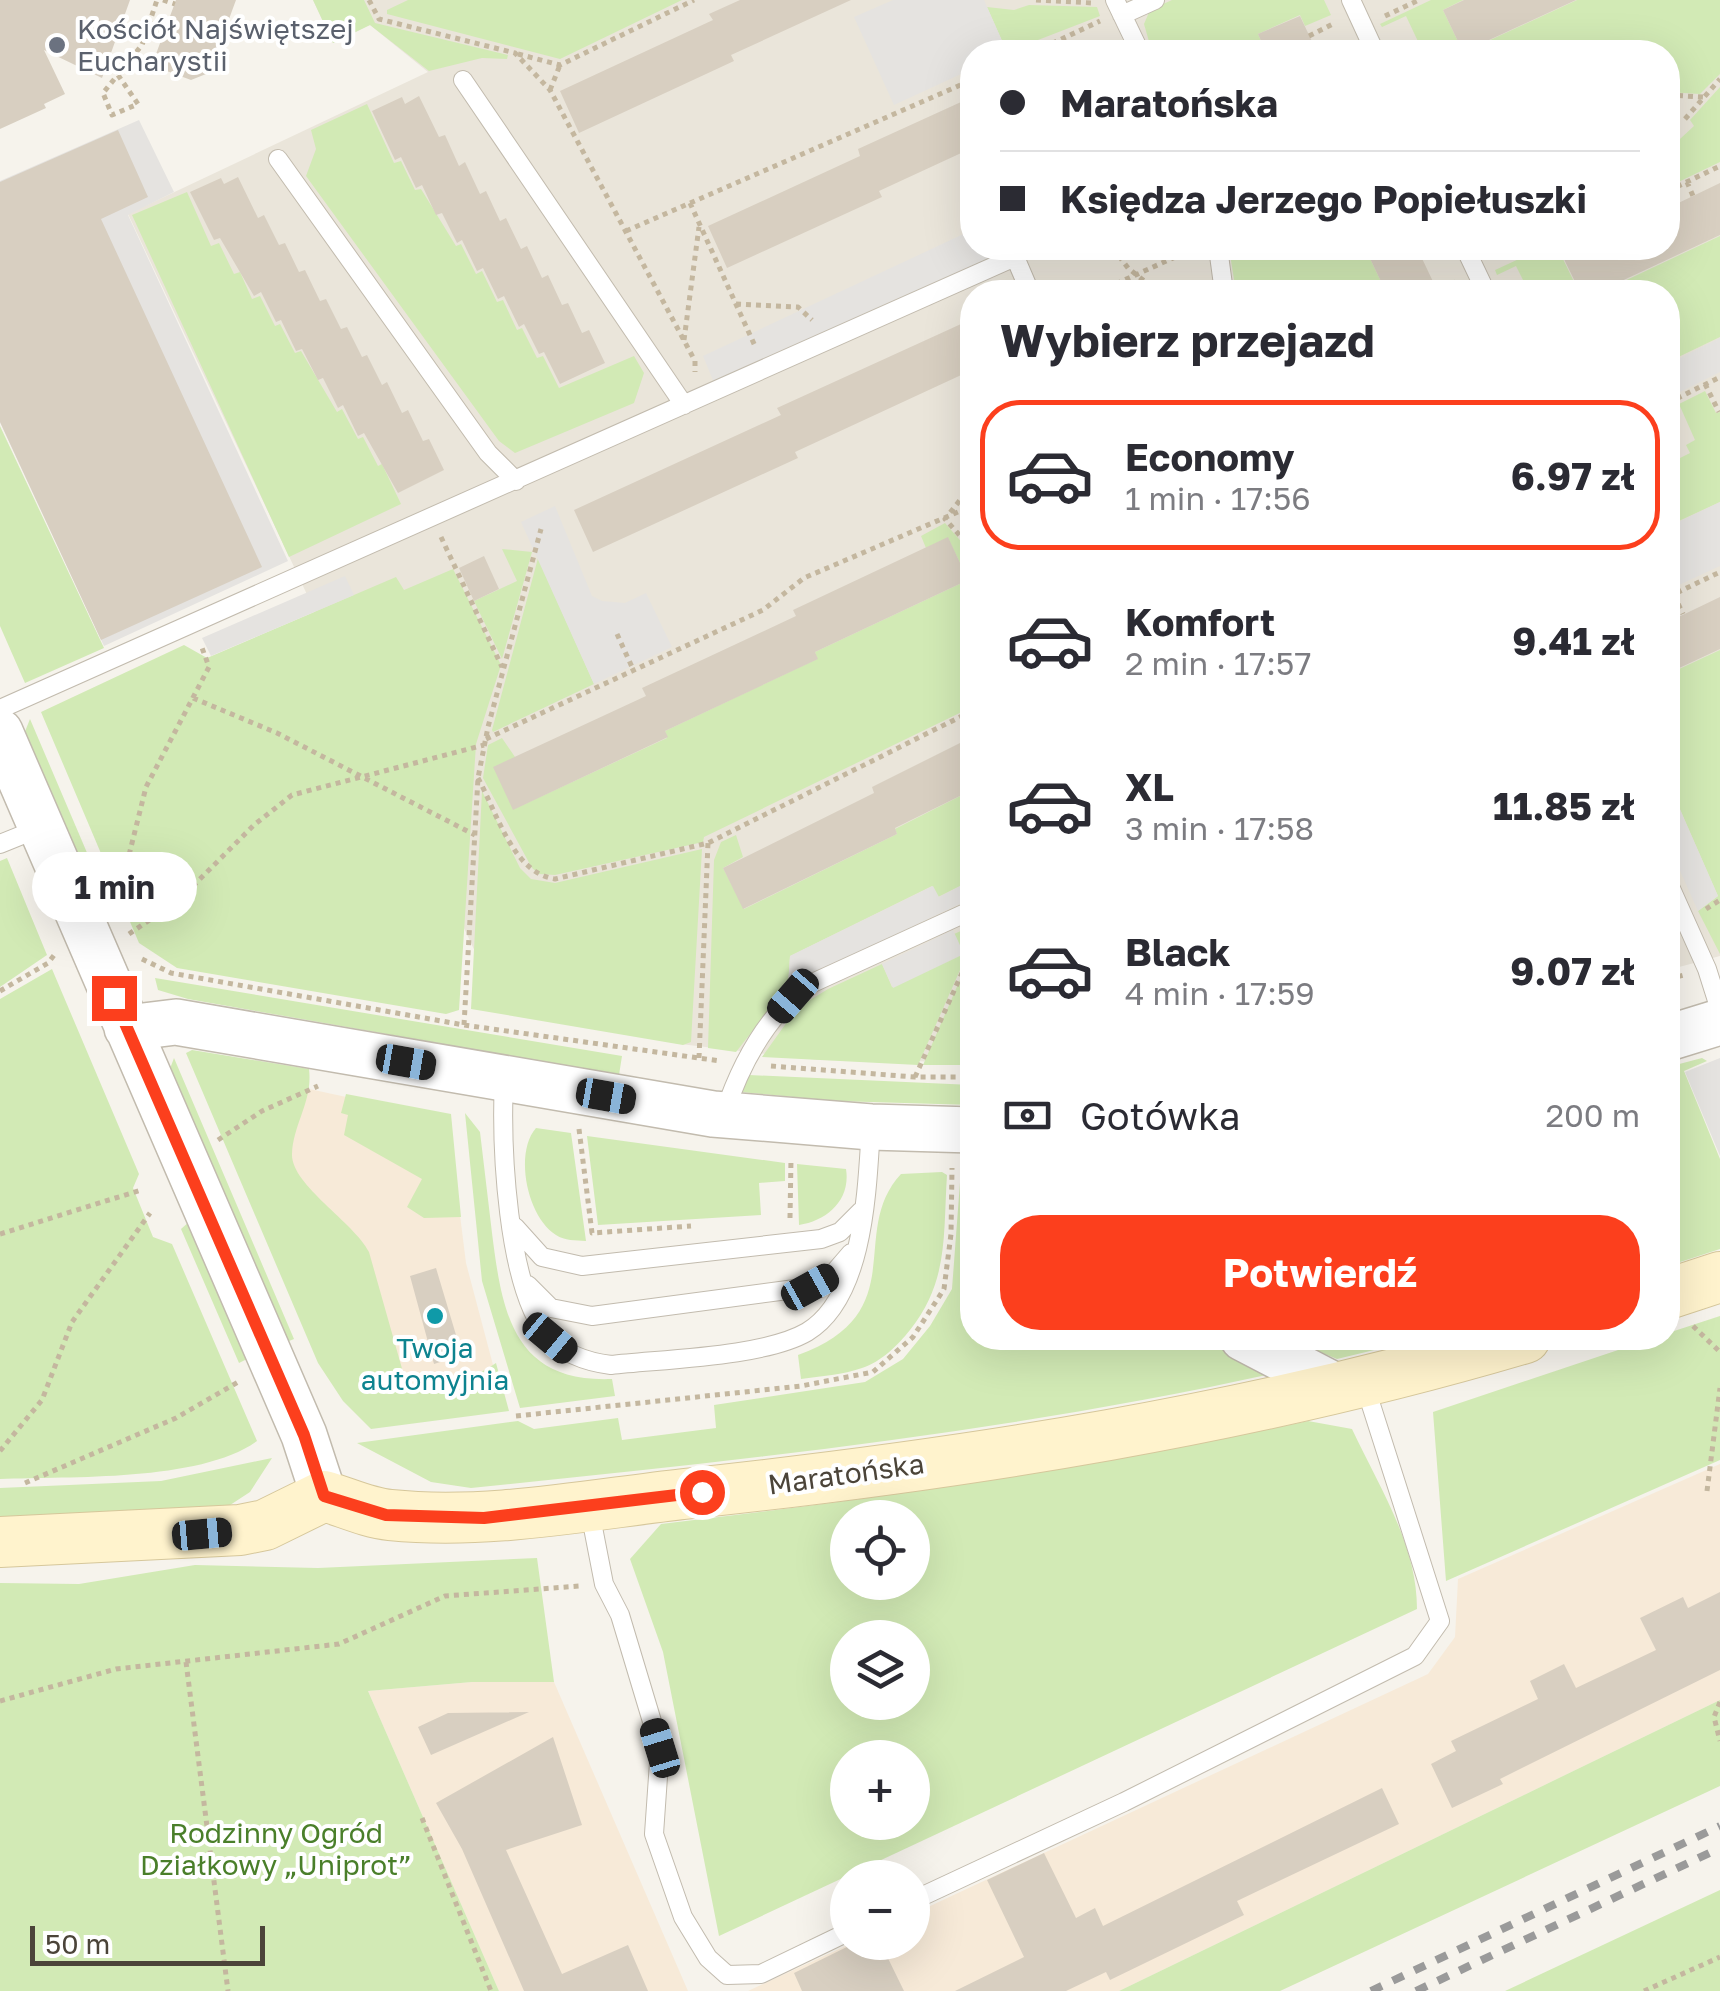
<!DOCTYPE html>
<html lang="pl">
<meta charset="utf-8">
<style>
body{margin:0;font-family:"Golos Text",sans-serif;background:#f7f7f7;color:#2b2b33;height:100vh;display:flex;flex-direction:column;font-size:38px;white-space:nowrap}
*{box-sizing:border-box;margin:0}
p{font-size:32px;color:#7c7c81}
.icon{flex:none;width:55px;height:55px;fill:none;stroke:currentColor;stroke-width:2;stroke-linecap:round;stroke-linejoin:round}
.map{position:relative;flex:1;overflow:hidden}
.side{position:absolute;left:960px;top:280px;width:720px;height:1070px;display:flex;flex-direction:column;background:#fff;border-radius:40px;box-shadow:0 10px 40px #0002}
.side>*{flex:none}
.hud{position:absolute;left:960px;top:40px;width:720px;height:220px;border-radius:40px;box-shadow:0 10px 40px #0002;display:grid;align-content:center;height:220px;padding:0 40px;background:#fff}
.controls{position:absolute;left:830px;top:1500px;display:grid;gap:20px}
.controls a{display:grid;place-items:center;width:100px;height:100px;border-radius:50%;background:#fff;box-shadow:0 10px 40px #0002;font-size:50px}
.scale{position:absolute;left:30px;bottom:25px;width:235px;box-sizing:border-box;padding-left:10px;border:5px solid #4b4439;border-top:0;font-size:28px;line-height:35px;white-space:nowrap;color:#4b4439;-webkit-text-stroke:8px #fff;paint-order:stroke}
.end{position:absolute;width:45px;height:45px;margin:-22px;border:12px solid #fc3f1d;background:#fff;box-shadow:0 0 0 5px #fff}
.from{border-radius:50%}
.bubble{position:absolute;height:70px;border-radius:35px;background:#fff;box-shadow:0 10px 40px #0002;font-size:32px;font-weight:700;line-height:70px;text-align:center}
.car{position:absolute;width:30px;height:60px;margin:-30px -15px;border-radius:12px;box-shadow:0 0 8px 2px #0007;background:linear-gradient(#222 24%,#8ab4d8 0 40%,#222 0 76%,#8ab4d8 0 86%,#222 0)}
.hud b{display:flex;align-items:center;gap:35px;height:95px;font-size:38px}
.hud b+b{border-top:2px solid #e1e1e2}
.hud i{width:25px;height:25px;background:#2b2b33}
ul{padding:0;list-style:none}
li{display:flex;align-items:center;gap:30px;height:150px;margin:0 20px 15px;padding:0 20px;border:5px solid transparent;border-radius:40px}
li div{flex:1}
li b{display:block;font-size:38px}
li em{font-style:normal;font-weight:700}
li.current{border-color:#fc3f1d}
li>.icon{width:90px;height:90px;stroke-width:1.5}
h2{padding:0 40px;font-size:45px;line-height:120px}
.pay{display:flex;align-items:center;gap:25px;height:110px;padding:0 40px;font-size:38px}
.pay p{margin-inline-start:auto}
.button{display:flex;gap:20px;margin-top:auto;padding:20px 40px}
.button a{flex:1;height:115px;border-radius:40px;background:#fc3f1d;color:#fff;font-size:40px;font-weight:700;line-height:115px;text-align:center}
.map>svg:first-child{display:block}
</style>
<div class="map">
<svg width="1720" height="1991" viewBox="0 0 1720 1991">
<rect width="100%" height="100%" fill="#f6f3ec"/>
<path fill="#eae5da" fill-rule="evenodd" d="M313,0H1720V956L1668,970V292H972V1062L818,1060L680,1044L503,1011L128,214L428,72L370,25L333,43ZM972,52H1668V248H972Z"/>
<path fill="#f7ead8" d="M300,1087L448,1119L466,1263L497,1380L407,1399L283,1160Z
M1720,1464V1700L1119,1991H748L852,1943L912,1942L913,1914L1428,1674L1455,1637L1458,1579Z
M472,1682H554L688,1991H499L368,1691Z"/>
<path fill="#d2eab5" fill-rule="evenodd" d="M313,0H364L375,23L508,55L507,59L482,58L429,71L370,25L333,43Z
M408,0H682L560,59L387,14V10Z
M1172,0H1324L1331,15L1305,26L1300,15L1258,34L1266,52H1152L1144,24L1150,10Z
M1431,0H1463L1443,10L1463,52H1423L1406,16L1382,27L1380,24Z
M1577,0H1720V74L1700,94L1668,92V52H1464Z
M1029,5L1097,7L1100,16L1007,52L987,7L1014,10Z
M1720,87V162L1668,187V150L1694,126L1690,120Z
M367,104L394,163L401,161L415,190L421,189L456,246L461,244L476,274L482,271L497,302L503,300L517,330L522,328L537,358L543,356L559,388L634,356L644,373L634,403L515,453L499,441L306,176L316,149L311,130Z
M187,192L211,246L219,243L234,274L240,272L252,299L260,296L275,326L280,324L295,353L301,351L337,412L342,409L358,439L363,437L378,466L382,464L401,504L289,557L132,215Z
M1720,236V337L1668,362V292H1601Z
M1229,248H1365L1386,292H1236Z
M1543,248H1581L1562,257L1579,292H1529L1516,266L1497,275L1495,270Z
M1705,391L1716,413L1720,412V502L1668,526V464L1690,453L1686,445L1695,440L1679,404Z
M0,426L104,648L25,683L0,626Z
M945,523L972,554V707L704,837L703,842L555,875L539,874L532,868L483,778L488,745L502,738L515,757L514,809L667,738L665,731L817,659L815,652L968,580L948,538L926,548L921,536Z
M502,549L532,552L502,659L474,601L517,581Z
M538,558L594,684L493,732L492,730Z
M453,569L501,665L476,744L459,1010L446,1014L177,968L139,943L41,712L184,645L207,658L396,577L404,590Z
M1720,650V954L1698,911L1718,896L1668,782V651L1677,670Z
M30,719L114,916L101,922L24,734Z
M972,790V880L938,897L932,886L790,956L788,986L736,1052L708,1048L714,860L721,842L736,835L743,857L723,868L744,909L897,834L895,829Z
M482,791L520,868L531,879L555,883L702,849L691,1042L683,1045L471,1009Z
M7,858L47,955L0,987V861Z
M972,926V943L918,1065L762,1057L797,1008L828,989L882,964L892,987L963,953L954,934Z
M972,952V1065H923Z
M52,969L139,1174L133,1188L153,1237L172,1244L257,1441C200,1482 71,1476 0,1479V999Z
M155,978L622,1056L619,1075L188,999L158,990Z
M192,1050L309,1069C313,1101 293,1124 292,1154C291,1185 354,1222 369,1252L403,1372L415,1388C444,1394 472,1378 496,1363L509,1411L371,1429L343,1401L318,1363L186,1053Z
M174,1058L294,1339L284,1343L168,1074Z
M1702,1058L1707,1061L1684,1071L1720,1159V1249L1668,1266V1067Z
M749,1075L972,1085V1105L836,1101L741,1092Z
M346,1094L451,1114L461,1217L424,1218L407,1207L422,1179L344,1135L348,1115L341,1113Z
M465,1113L480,1132C484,1166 488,1199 492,1233C502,1312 513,1383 612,1379L615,1396L520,1408L482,1281Z
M536,1128L571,1133L586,1241C575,1240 565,1241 556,1235C527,1217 514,1153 536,1128Z
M587,1136L785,1163V1181L759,1183L761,1215L598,1225Z
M962,1156L972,1158V1338H1205L1271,1374C1007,1432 739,1461 471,1488L431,1482L357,1443L518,1421L534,1429L618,1418L622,1440L716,1428L714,1405L865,1382L903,1359L930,1326L952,1289Z
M797,1164L846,1169C851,1200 827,1221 799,1225Z
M942,1172L947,1175C943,1235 949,1281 910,1330C898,1345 881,1362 862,1368C843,1375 821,1376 801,1379L798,1355C914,1313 847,1232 901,1174Z
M190,1221L249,1358L239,1363L181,1229Z
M1720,1316V1460L1446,1581L1433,1412L1654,1338H1668V1333Z
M1286,1338H1424L1337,1359Z
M1308,1421L1352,1429C1379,1487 1417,1544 1417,1609L719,1936L663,1652L630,1559L661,1524C879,1499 1094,1467 1308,1421ZM848,1518H912V1582H848ZM848,1638H912V1702H848ZM848,1758H912V1822H848Z
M272,1458L250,1492L224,1509L0,1520V1488L161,1481Z
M537,1558L554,1682H472L368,1691L499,1991H0V1583L79,1584L195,1565L318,1568Z
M1720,1700V1786L1280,1991H1119Z
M1720,1890V1991H1505Z"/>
<path fill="#e5e3e0" d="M893,0H984L1007,52H972V69L894,105L854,17Z
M139,120L174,192L128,215L288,561L104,646L0,422V181Z
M972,230V248H996L1003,262L717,390L703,356Z
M1720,338V372L1668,398V364Z
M1720,502V566L1668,590V527Z
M555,506L592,596L602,601L625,603L646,593L672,647L594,684L521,522Z
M345,576L354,595L211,656L202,638Z
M1668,782L1718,896L1698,911L1668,844Z
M972,880V898L788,986L790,956L933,886L939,897Z
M953,930L964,954L893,988L882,964Z
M1720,1058V1156L1685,1072Z"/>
<path fill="#d8cfc1" d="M0,0H130L102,78L44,50L65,94L44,104L46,108L0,129Z
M176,0H236L229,19L234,28L224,33L206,74L191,80L164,70L156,54Z
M740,0H851L731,55L734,61L579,133L560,91L713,20L709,14Z
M1464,0H1576L1463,52L1443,10Z
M1300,16L1317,52H1266L1258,34Z
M419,96L439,137L445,135L459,166L465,162L480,194L486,191L500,221L506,218L521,249L527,246L542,278L548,275L562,305L568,303L582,333L589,330L605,363L560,384L544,352L539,354L524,324L519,327L504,296L498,299L483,268L477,271L462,240L457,243L442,213L436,215L422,185L416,188L401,157L395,160L372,111L402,97L405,104Z
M972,97V148L879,191L882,197L727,268L708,226L860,156L858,149Z
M118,130L148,197L101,219L262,567L101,640L0,422V182Z
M238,177L258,218L264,215L279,245L285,243L299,272L305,270L320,301L326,299L341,329L347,327L362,357L367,355L382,385L387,382L402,413L408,410L423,441L429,439L444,470L398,493L364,433L358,436L343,405L338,408L323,378L318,380L302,349L296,351L281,320L276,322L261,292L254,296L220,238L214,240L190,192L221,178L224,184Z
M1720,183V235L1598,292H1580L1563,257L1583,248H1668V208Z
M1365,248H1417L1438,292H1386Z
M972,319V370L795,452L798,458L593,552L574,510L781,415L777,408Z
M948,537L968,580L815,652L818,659L665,731L668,737L513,810L493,767L646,696L642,688L796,616L793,610Z
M484,556L499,589L474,601L459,568Z
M1720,597V649L1677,669L1668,649V622Z
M972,737V790L895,828L897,834L743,909L723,868L874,793L872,787Z
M436,1268L462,1355L434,1364L410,1276Z
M1720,1592V1670L1500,1779L1503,1784L1452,1808L1431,1764L1456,1751L1451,1741L1538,1699L1530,1681L1564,1664L1576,1688L1656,1650L1640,1618L1683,1597L1688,1608Z
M529,1712L431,1755L418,1727L448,1713Z
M553,1737L582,1825L506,1850L562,1974L628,1945L648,1991H524L462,1849L436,1803Z
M1382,1788L1399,1824L1237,1901L1244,1915L1110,1980L1106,1972L1066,1991H955L1024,1957L987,1880L1044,1853L1076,1918L1095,1908L1103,1926Z
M857,1942H880L904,1991H802L794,1973Z"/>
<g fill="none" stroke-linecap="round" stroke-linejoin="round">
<defs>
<path id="service" d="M1115,0L1140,52
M1351,0L1375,52
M1122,15L1155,0
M463,80L684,405
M278,159L488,453L516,481
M1218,248L1224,292
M1465,248L1486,292
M0,709L1015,257L1030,292
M0,844L42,827
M1668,882L1707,969L1720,1010
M504,1079C501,1143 506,1288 549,1337C565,1355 587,1362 611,1365C663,1359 764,1357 807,1332C865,1297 867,1187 871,1127
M724,1114C740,1066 765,1018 806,986L972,910
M515,1227L542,1257L582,1266L821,1239L840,1232L861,1211
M528,1285L551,1308L592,1316L810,1287L832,1275L851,1253
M589,1507L604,1584L620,1615L660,1748L654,1834L683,1917L708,1958L727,1975L761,1974L848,1932
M912,1901L1124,1802L1415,1656L1440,1621L1365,1386"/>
<path id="tertiary" d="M0,732L304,1435L324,1496
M127,1028L176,1022L713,1114L871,1127L972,1130
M1668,1038L1720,1022
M1243,1338L1337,1387"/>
<path id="secondary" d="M1668,1294L1720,1277
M0,1542L240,1530L265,1525L324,1496C345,1502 368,1513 390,1515C487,1525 587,1505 684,1494C967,1464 1252,1419 1525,1338"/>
</defs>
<use href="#service" stroke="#c2bbae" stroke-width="20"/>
<use href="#tertiary" stroke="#c2bbae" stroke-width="48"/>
<use href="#secondary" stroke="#d6c79b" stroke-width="52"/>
<path stroke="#c4b79f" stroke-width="5" stroke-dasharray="5 5" stroke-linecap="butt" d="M163,0L175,4
M369,0L379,19L515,53L550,90L695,361V372
M1036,0L1093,3
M1385,16L1419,0
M1309,36L1335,23
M1034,52L1100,21
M518,54L560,65L694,0
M118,75L138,104L112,115L103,93L142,45L157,0
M550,90L560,65
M1668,95L1703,97
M1685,119L1720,79
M1687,182L1693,196
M1668,191L1720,166
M690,203L755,346
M626,231L972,80
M1113,248L1128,268L1158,292
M1437,291L1456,282
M1098,292L1195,248
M736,304L798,307L812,320
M684,340L699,227
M1705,384L1719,412
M1668,403L1720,377
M972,485L945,519L972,549
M441,537L502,667
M1674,595L1683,614
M1668,597L1720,572
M617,634L632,667
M193,698L277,733L475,835
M486,739L763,610L804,578L972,506
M478,778C497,813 513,873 555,879L708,843L972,711
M117,903L146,787L209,667L201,645
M1706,909L1720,900
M129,934L180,899L254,825L292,795L484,745
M142,959L171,973L464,1025L720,1061
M1668,979L1684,975
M0,991L48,963L55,954
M464,1025L478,778L488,727L541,529
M699,1058L708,843
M771,1066L915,1077H972
M915,1077L972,951
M579,1129L592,1233L691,1226
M218,1140L262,1111L318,1086
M790,1218L791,1159
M0,1234L141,1190
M1693,1326L1720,1352
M516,1416L801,1386L873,1372L913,1337L944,1289L951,1234L952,1168
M0,1451L42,1400L72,1322L150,1213
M25,1483L176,1418L238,1382
M1707,1491L1720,1388
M186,1662L228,1991
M0,1701L116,1669L339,1644L445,1596L580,1586
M1720,1702L1714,1717L1720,1741
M422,1818L491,1991
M1644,1991L1720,1957"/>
<use href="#service" stroke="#fff" stroke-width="18"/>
<use href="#tertiary" stroke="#fff" stroke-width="45"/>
<use href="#secondary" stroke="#fff3cd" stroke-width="50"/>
<path stroke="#9a9a9a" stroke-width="8" stroke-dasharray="12 12" stroke-linecap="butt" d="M1371,1991L1720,1826
M1416,1991L1720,1848"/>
</g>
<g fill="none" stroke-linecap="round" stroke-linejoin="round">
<path stroke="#fc3f1d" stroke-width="12" d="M114,998L304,1435L324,1496L386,1515L484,1518L702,1492"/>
</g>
<circle fill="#6b7280" stroke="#fff" stroke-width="4" cx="57" cy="45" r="10"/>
<circle fill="#0f9aa8" stroke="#fff" stroke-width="4" cx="435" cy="1316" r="10"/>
<g text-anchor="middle" stroke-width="8" stroke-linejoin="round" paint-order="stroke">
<g font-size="28" fill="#5b616d" stroke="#fff" text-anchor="start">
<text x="77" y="39">Kościół Najświętszej<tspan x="77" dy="32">Eucharystii</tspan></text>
</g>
<g font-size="28" fill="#0d838f" stroke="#fff">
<text x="435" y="1358">Twoja<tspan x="435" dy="32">automyjnia</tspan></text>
</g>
<g font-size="28" fill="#4b4439" stroke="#fff">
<text transform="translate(846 1474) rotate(-8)" y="10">Maratońska</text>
</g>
<g font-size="28" fill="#4a7f2a" stroke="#fff">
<text x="276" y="1843">Rodzinny Ogród<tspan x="276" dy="32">Działkowy „Uniprot”</tspan></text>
</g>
</g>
</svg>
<div class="controls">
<a><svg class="icon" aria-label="locate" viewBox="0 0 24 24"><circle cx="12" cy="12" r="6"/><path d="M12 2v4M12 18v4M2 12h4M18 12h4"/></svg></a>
<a><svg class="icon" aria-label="layers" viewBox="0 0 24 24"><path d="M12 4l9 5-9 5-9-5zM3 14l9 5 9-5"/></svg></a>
<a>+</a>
<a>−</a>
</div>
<div class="scale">50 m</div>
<i class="end from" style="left:702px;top:1492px"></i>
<i class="end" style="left:114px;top:998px"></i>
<div class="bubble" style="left:32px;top:852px;width:165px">1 min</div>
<i class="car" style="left:793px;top:996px;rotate:221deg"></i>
<i class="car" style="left:406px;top:1062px;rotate:100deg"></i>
<i class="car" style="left:606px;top:1096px;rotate:100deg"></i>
<i class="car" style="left:810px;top:1287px;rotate:61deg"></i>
<i class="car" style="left:550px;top:1338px;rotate:130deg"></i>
<i class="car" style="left:202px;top:1534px;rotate:85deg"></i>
<i class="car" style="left:660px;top:1748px;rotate:343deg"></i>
<div class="hud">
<b><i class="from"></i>Maratońska</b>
<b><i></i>Księdza Jerzego Popiełuszki</b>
</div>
<section class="side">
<h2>Wybierz przejazd</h2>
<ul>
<li class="current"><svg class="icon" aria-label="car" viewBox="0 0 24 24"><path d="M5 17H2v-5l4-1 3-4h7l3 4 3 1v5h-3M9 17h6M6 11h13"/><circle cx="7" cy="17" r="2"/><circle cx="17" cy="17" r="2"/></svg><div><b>Economy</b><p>1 min · 17:56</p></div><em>6.97 zł</em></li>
<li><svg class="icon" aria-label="car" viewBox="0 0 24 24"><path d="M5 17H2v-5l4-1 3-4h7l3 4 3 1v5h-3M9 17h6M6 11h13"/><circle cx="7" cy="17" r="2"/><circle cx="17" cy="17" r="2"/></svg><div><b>Komfort</b><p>2 min · 17:57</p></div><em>9.41 zł</em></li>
<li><svg class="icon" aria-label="car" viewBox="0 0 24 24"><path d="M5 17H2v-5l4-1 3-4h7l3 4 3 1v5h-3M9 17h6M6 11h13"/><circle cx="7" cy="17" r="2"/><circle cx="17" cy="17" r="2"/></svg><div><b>XL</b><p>3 min · 17:58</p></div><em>11.85 zł</em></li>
<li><svg class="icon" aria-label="car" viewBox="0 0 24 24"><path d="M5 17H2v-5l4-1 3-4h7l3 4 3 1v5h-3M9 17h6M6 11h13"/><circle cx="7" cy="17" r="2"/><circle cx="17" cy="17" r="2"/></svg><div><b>Black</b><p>4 min · 17:59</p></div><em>9.07 zł</em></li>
</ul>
<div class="pay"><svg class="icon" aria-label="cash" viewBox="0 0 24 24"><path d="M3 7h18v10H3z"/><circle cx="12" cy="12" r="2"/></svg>Gotówka<p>200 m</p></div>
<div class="button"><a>Potwierdź</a></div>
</section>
</div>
